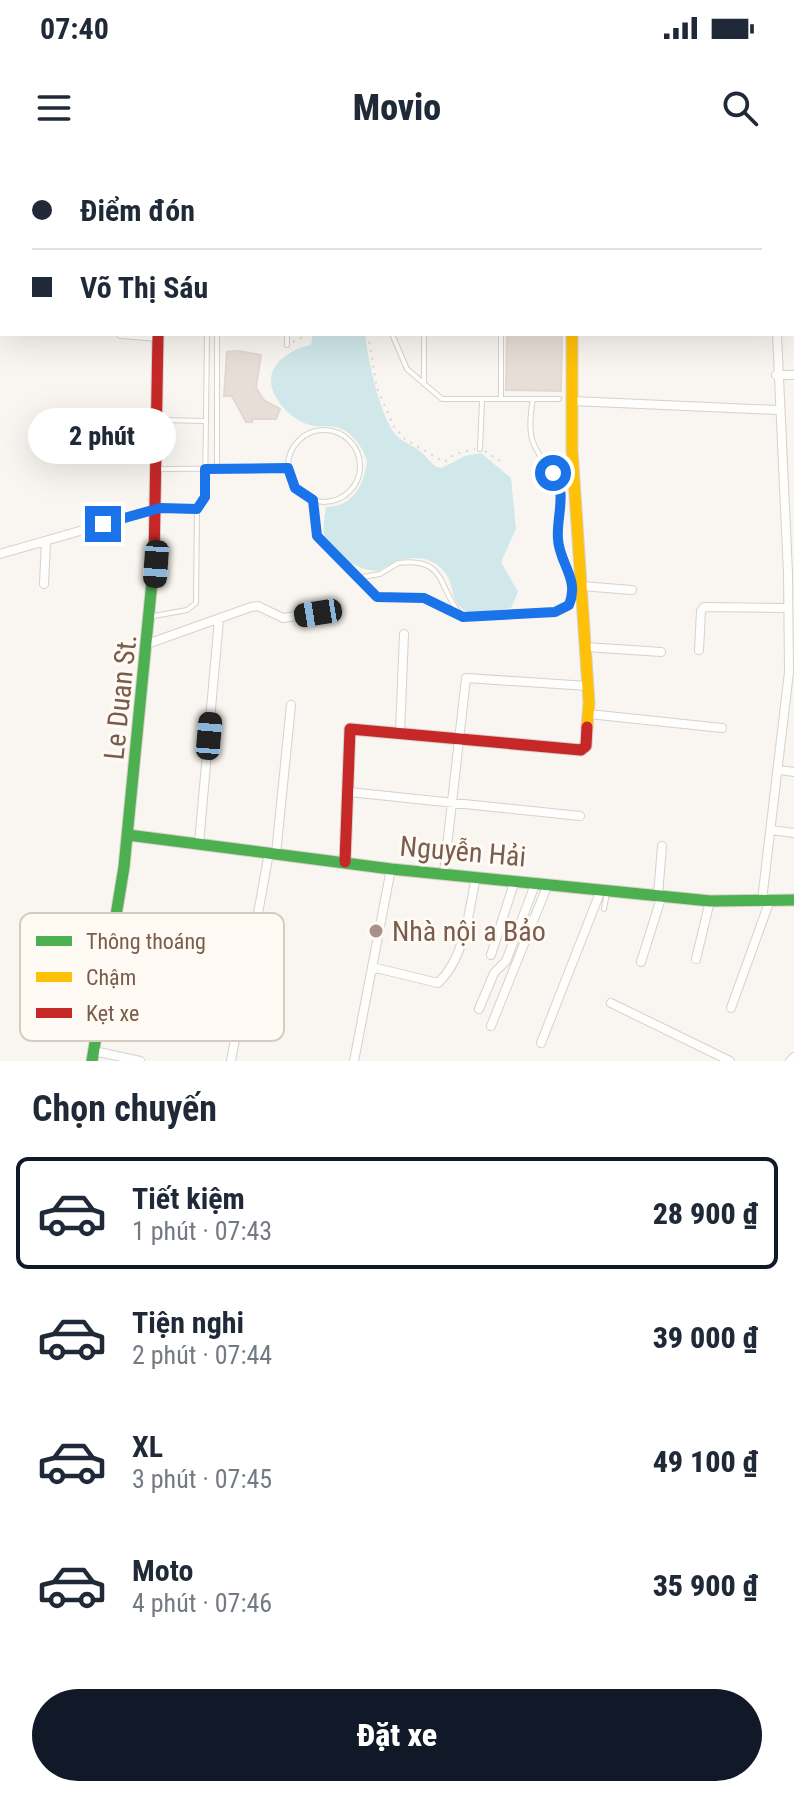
<!DOCTYPE html>
<html lang="vi">
<meta charset="utf-8">
<style>
body{margin:0;font-family:"Roboto Condensed",sans-serif;background:#f6f6f7;color:#1f2937;height:100vh;display:flex;flex-direction:column;font-size:30px;white-space:nowrap}
*{box-sizing:border-box;margin:0}
p{font-size:26px;color:#747a83}
.icon{flex:none;width:44px;height:44px;fill:none;stroke:currentColor;stroke-width:2;stroke-linecap:round;stroke-linejoin:round}
.map{position:relative;height:901px;overflow:hidden}
.side{display:flex;flex-direction:column;background:#fff;flex:1}
.side>*{flex:none}
.guide{position:absolute;left:0px;top:0px;width:794px;height:176px;box-shadow:0 8px 32px #0002;display:grid;align-content:center;height:176px;padding:0 32px;background:#fff}
.end{position:absolute;width:36px;height:36px;margin:-18px;border:10px solid #1a73e8;background:#fff;box-shadow:0 0 0 4px #fff}
.from{border-radius:50%}
.bubble{position:absolute;height:56px;border-radius:28px;background:#fff;box-shadow:0 8px 32px #0002;font-size:26px;font-weight:800;line-height:56px;text-align:center}
.car{position:absolute;width:24px;height:48px;margin:-24px -12px;border-radius:10px;box-shadow:0 0 6px 2px #0007;background:linear-gradient(#222 24%,#8ab4d8 0 40%,#222 0 76%,#8ab4d8 0 86%,#222 0)}
.guide b{display:flex;align-items:center;gap:28px;height:76px;font-size:30px}
.guide b+b{border-top:2px solid #e0e1e3}
.guide i{width:20px;height:20px;background:#1f2937}
ul{padding:0;list-style:none}
li{display:flex;align-items:center;gap:24px;height:112px;margin:0 16px 12px;padding:0 16px;border:4px solid transparent;border-radius:12px}
li div{flex:1}
li b{display:block;font-size:30px}
li em{font-style:normal;font-weight:800}
li.active{border-color:#111827}
li>.icon{width:72px;height:72px;stroke-width:1.5}
h2{padding:0 32px;font-size:36px;line-height:96px}
.primary-button{display:flex;gap:16px;margin-top:auto;padding:16px 32px}
.primary-button a{flex:1;height:92px;border-radius:48px;background:#111827;color:#fff;font-size:32px;font-weight:800;line-height:92px;text-align:center}
.status{display:flex;justify-content:space-between;align-items:center;height:56px;padding:0 40px;background:#fff;direction:ltr}
.status svg{height:22px;fill:currentColor}
header{display:flex;justify-content:space-between;align-items:center;height:104px;padding:0 32px;background:#fff;font-size:36px;font-weight:800}
.map>svg:first-child{display:block}
</style>
<div class="status"><b>07:40</b><svg viewBox="0 0 49 12"><path d="M0 12V9h3v3zM5 12V6h3v6zM10 12V3h3v9zM15 12V0h3v12zM26 1h20v11H26zM47 4h2v5h-2z"/></svg></div>
<header><svg class="icon" aria-label="menu" viewBox="0 0 24 24"><path d="M4 6h16M4 12h16M4 18h16"/></svg>Movio<svg class="icon" aria-label="search" viewBox="0 0 24 24"><circle cx="10" cy="10" r="6"/><path d="M15 15l6 6"/></svg></header>
<div class="map">
<svg width="794" height="901" viewBox="0 0 794 901">
<rect width="100%" height="100%" fill="#f9f5f0"/>
<path fill="#d0e8ea" d="M313,174H365C368,200 380,258 397,276C405,284 416,286 423,294C431,301 432,307 442,308L465,296L481,293L511,318L516,369L501,402L518,432L511,448L473,455C445,443 458,426 443,410C425,390 396,398 379,411C359,411 328,395 324,373C323,365 325,355 326,347C353,347 364,325 367,301C363,289 356,278 346,271C334,264 328,267 316,266C294,265 265,235 272,213C278,197 296,188 311,185Z"/>
<path fill="#e6ded7" stroke="#e2d8d2" stroke-width="2" d="M507,174H562L561,231L506,230Z
M238,191L261,195L256,228L264,240L280,249L276,259H252V262H246L232,236H224L227,192Z"/>
<g fill="none" stroke-linecap="round" stroke-linejoin="round">
<defs>
<path id="lane" d="M206,2V0
M217,174V309
M287,174V185
M392,174L407,209L442,239H559
M501,174V239
M424,224V174
M162,260L205,261
M288 306a36 36 0 1 1 72 0a36 36 0 1 1-72 0Z
M480,289L482,240
M162,309L288,308
M313,340L317,376L377,437L424,438L463,457L563,450L569,445L571,416L557,378L559,321C534,288 525,282 533,239
M162,348L197,349L205,337L207,174
M356,418L380,414L398,403C447,397 437,427 461,455
M154,456L187,450L196,443L197,349
M604,749L607,733"/>
<path id="street" d="M74,0V2
M570,0V2
M719,0L732,2
M310,2V0
M440,2L441,0
M494,2V0
M777,2V0
M0,13H2
M0,110L2,111
M792,144H794
M121,174L159,177
M776,215H794
M573,241L778,250
M0,394L160,348
M44,424L46,381
M581,426L632,430
M150,483L251,447L258,446L283,458L338,450
M586,487L661,492
M699,490L701,451L704,447L787,448
M589,554L722,568
M400,573L404,474
M779,610L794,612
M349,632L580,656
M771,670L794,673
M199,683L219,459
M276,694L291,545
M444,713L466,518L588,526
M658,735L662,686
M762,740L789,512L788,413L777,174
M491,795L515,720
M696,799L710,741
M641,802L662,735
M372,807L438,823C465,798 469,751 476,716
M611,843L730,901
M731,848L770,740
M479,849L494,813L506,801L536,722
M491,866L548,724
M541,883L601,730
M94,891L140,901
M231,901L269,693
M354,901L391,709
M790,901L794,897"/>
<path id="fast" d="M128,675L391,709L710,741L794,740
M92,901L124,707L154,401"/>
<path id="slow" d="M159,0V2
M572,174V290L589,543L587,567"/>
<path id="jam" d="M154,401L158,174
M345,702L350,569L581,590L586,586L587,567"/>
</defs>
<use href="#lane" stroke="#d7d1cb" stroke-width="6"/>
<use href="#street" stroke="#d7d1cb" stroke-width="10"/>
<use href="#fast" stroke="#d9d2cb" stroke-width="13"/>
<use href="#slow" stroke="#d9d2cb" stroke-width="13"/>
<use href="#jam" stroke="#d9d2cb" stroke-width="13"/>
<path stroke="#dcd5d0" stroke-width="2" stroke-dasharray="2 6" stroke-linecap="butt" d="M368,174L377,228L394,267L405,279L444,302L455,294L475,289
M293,182L309,174
M485,291L500,301"/>
<use href="#lane" stroke="#fefefd" stroke-width="4"/>
<use href="#street" stroke="#fefefd" stroke-width="8"/>
<use href="#fast" stroke="#4caf50" stroke-width="11"/>
<use href="#slow" stroke="#ffc107" stroke-width="11"/>
<use href="#jam" stroke="#c62828" stroke-width="11"/>
</g>
<g fill="none" stroke-linecap="round" stroke-linejoin="round">
<path stroke="#1a73e8" stroke-width="10" d="M103,364L160,348L197,349L205,337V309L288,308L295,328L313,340L317,376L377,437L424,438L463,457L555,452L569,445C580,419 559,403 558,379C556,357 568,332 553,313"/>
</g>
<circle fill="#a69286" stroke="#fffaf3" stroke-width="3" cx="376" cy="771" r="8"/>
<g text-anchor="middle" stroke-width="6" stroke-linejoin="round" paint-order="stroke">
<g font-size="28" fill="#7a5c4d" stroke="#fffaf3">
<text transform="translate(120 537) rotate(-84)" y="10">Le Duan St.</text>
<text transform="translate(463 691) rotate(5)" y="10">Nguyễn Hải</text>
</g>
<g font-size="28" fill="#7a5c4d" stroke="#fffaf3" text-anchor="start">
<text x="392" y="781">Nhà nội a Bảo</text>
</g>
</g>
<rect x="20" y="753" width="264" height="128" rx="12" fill="#fffaf3" stroke="#d7cbc1" stroke-width="2"/>
<rect x="36" y="776" width="36" height="10" fill="#4caf50"/>
<rect x="36" y="812" width="36" height="10" fill="#ffc107"/>
<rect x="36" y="848" width="36" height="10" fill="#c62828"/>
<g font-size="22" fill="#7a5c4d">
<text x="86" y="789">Thông thoáng</text>
<text x="86" y="825">Chậm</text>
<text x="86" y="861">Kẹt xe</text>
</g>
</svg>
<i class="end from" style="left:553px;top:313px"></i>
<i class="end" style="left:103px;top:364px"></i>
<div class="bubble" style="left:28px;top:248px;width:148px">2 phút</div>
<i class="car" style="left:156px;top:404px;rotate:184deg"></i>
<i class="car" style="left:318px;top:453px;rotate:261deg"></i>
<i class="car" style="left:209px;top:576px;rotate:5deg"></i>
<div class="guide">
<b><i class="from"></i>Điểm đón</b>
<b><i></i>Võ Thị Sáu</b>
</div>
</div>
<section class="side">
<h2>Chọn chuyến</h2>
<ul>
<li class="active"><svg class="icon" aria-label="car" viewBox="0 0 24 24"><path d="M5 17H2v-5l4-1 3-4h7l3 4 3 1v5h-3M9 17h6M6 11h13"/><circle cx="7" cy="17" r="2"/><circle cx="17" cy="17" r="2"/></svg><div><b>Tiết kiệm</b><p>1 phút · 07:43</p></div><em>28 900 ₫</em></li>
<li><svg class="icon" aria-label="car" viewBox="0 0 24 24"><path d="M5 17H2v-5l4-1 3-4h7l3 4 3 1v5h-3M9 17h6M6 11h13"/><circle cx="7" cy="17" r="2"/><circle cx="17" cy="17" r="2"/></svg><div><b>Tiện nghi</b><p>2 phút · 07:44</p></div><em>39 000 ₫</em></li>
<li><svg class="icon" aria-label="car" viewBox="0 0 24 24"><path d="M5 17H2v-5l4-1 3-4h7l3 4 3 1v5h-3M9 17h6M6 11h13"/><circle cx="7" cy="17" r="2"/><circle cx="17" cy="17" r="2"/></svg><div><b>XL</b><p>3 phút · 07:45</p></div><em>49 100 ₫</em></li>
<li><svg class="icon" aria-label="car" viewBox="0 0 24 24"><path d="M5 17H2v-5l4-1 3-4h7l3 4 3 1v5h-3M9 17h6M6 11h13"/><circle cx="7" cy="17" r="2"/><circle cx="17" cy="17" r="2"/></svg><div><b>Moto</b><p>4 phút · 07:46</p></div><em>35 900 ₫</em></li>
</ul>
<div class="primary-button"><a>Đặt xe</a></div>
</section>
